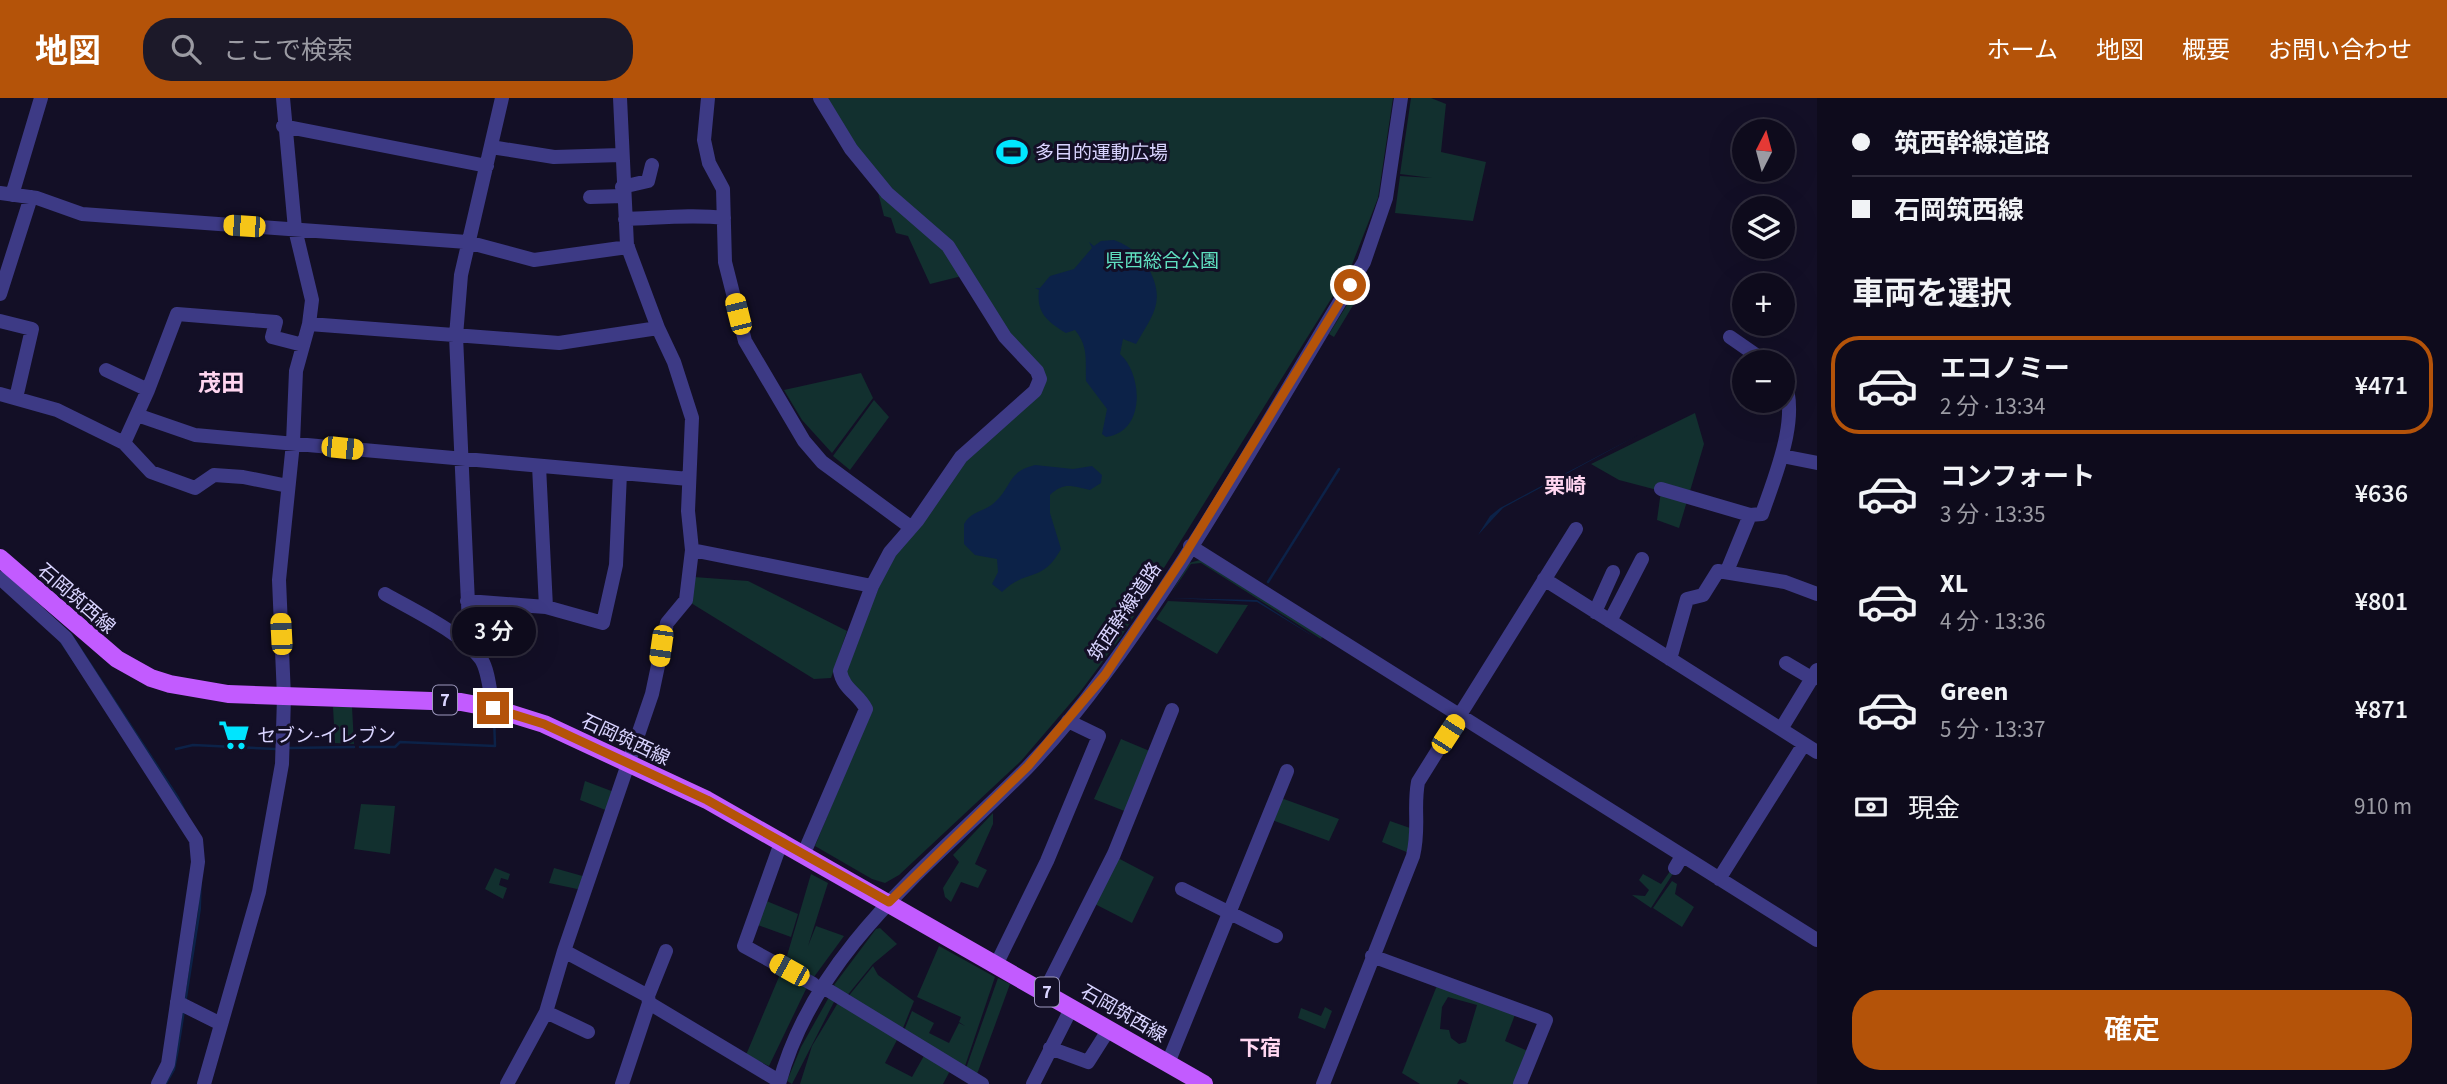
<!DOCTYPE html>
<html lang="ja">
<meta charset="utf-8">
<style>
body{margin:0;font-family:"Source Sans 3","Noto Sans JP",sans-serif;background:#1c1929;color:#f1f3f6;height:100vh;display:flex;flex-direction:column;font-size:26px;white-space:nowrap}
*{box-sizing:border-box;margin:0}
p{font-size:23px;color:#9b9ba3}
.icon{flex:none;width:38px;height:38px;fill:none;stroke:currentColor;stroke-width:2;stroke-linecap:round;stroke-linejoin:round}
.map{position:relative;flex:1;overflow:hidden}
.drawer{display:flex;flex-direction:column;background:#0e0b1c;width:630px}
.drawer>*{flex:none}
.top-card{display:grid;align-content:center;height:154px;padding:0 35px;background:#0e0b1c}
.needle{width:46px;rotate:6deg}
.buttons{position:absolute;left:1732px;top:21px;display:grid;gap:14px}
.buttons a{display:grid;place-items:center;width:63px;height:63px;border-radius:50%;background:#0e0b1c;box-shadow:0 7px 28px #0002,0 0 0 2px #2e2b3b;font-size:35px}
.end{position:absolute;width:32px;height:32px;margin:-16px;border:9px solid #b45309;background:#fff;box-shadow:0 0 0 4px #fff}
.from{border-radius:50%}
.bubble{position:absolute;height:49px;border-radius:24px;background:#0e0b1c;box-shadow:0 7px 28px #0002,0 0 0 2px #2e2b3b;font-size:23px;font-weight:600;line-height:49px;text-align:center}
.car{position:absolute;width:21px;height:42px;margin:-21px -10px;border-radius:9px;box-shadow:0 0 5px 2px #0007;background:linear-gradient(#f5c518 24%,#345 0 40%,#f5c518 0 76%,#345 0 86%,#f5c518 0)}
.top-card b{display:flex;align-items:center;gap:24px;height:66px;font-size:26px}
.top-card b+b{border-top:2px solid #2e2b3b}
.top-card i{width:18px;height:18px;background:#f1f3f6}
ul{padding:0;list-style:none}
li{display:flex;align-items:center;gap:21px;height:98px;margin:0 14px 10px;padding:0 21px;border:4px solid transparent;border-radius:28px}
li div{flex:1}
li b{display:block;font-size:26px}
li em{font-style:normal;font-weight:600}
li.current{border-color:#b45309}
li>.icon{width:63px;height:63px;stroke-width:1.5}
h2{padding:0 35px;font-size:32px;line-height:84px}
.pay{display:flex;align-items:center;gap:18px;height:77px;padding:0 35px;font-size:26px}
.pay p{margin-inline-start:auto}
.button{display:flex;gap:14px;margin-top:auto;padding:14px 35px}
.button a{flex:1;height:80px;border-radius:28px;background:#b45309;color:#fff;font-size:28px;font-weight:600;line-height:80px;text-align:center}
header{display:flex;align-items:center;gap:42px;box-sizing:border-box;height:98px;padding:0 35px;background:#b45309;color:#fff}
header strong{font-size:33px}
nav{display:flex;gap:38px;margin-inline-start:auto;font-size:24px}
.search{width:490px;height:63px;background:#1c1929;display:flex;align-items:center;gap:18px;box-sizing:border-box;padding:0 24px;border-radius:28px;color:#9b9ba3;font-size:26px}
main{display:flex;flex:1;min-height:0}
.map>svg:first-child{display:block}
</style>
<header>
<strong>地図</strong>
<div class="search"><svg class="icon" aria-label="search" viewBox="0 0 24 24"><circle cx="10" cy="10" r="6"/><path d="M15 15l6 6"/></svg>ここで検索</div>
<nav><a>ホーム</a><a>地図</a><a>概要</a><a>お問い合わせ</a></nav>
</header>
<main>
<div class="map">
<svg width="1817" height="986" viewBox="0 0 1817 986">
<rect width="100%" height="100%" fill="#130f26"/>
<path fill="#12302f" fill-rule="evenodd" d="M824,0H1393L1378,100L1351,169L1121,539L1080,594L1021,663L899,777L885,785L872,781L815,748L869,616L861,595L843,573L893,456L957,368L1044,282L922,122L864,61Z
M1411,0H1431L1446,6L1441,54L1486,64L1473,123L1395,115L1400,78L1432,80L1400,76Z
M878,94L947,150L962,178L930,186L908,138L896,135L891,120L884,118Z
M1363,181L1367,184L1334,239L1329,236Z
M861,275L873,300L832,355L802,322L784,292Z
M874,302L889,319L850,372L833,358Z
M1695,315L1704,346L1679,430L1657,422L1661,393L1619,382L1591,366Z
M1200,462L1323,538L1321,541L1201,465L1191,466L1172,494L1189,465Z
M694,479L748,483L847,533L831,580L814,581L691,505Z
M1168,503L1248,507L1217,556L1156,521Z
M333,609H352L354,646L335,645Z
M1121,641L1152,654L1127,714L1094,701Z
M585,683L614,694L608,713L580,702Z
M1281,700L1339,721L1329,743L1272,722Z
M361,706L395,708L390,756L354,751Z
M993,715V726L975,766L987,772L978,790L961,784L951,804L945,799L943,790L959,764L953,757Z
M1390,723L1410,730L1409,755L1382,744Z
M1116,759L1154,779L1132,825L1093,805Z
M1673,769L1676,771L1651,810L1632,797L1645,798L1649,792L1639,782L1643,776L1661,786Z
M495,770L510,776L508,782L501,780L499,787L507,790L503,801L485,791Z
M554,770L586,779L582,792L549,785Z
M811,776L828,785L808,848L816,828L844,838L811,883L784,868Z
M1672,783L1677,786L1675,796L1694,809L1682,829L1653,810Z
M764,802L798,816L791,839L755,826Z
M880,830L897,846L873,866L846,899L834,887L876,831Z
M939,848L995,879L964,971L903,935L912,913L934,925L929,935L949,945L959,925L965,928L959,924L961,919L917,899Z
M873,868L878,877L914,903L901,935L847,900Z
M781,874L807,889L769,968L746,957Z
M998,880L1010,886L976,979L965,973Z
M1438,885L1516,914L1505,943L1530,954L1518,986H1469L1460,981L1457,986H1420L1402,975ZM1448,899L1477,907L1466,944L1459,946L1451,940L1449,932L1440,931L1442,909Z
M829,899L835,902L792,986L787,983L801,949Z
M839,903L898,940L885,965L912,979L925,956L951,971L943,986H800L812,948Z
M1325,909L1332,913L1325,931L1298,920L1301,910L1321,918Z"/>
<path fill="#0c2248" d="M1114,142C1130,148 1143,158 1150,173C1165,204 1153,217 1136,246L1123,241L1120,256C1142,275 1147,334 1106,339L1102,336L1107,311L1086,283C1085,263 1089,249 1075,232L1066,235C1048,224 1036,215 1039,192L1035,190H1040L1050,178L1074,171L1092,150L1089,144L1094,148L1101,143Z
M1638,337L1503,410L1478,437L1490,418L1500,410Z
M1035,367L1073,371L1092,368L1102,377L1101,385L1090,392C1073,389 1065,383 1050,397V415L1061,451C1042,486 1026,470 1002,494L992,486L998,474L997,461L975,457L964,446V426C972,412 985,414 995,404C1013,387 1007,374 1035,367Z
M27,496L72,536L179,699L203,747L201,811L179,952L175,972L167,986H164L184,905L198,813L201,752Z
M1170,500L1257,502L1319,542L1257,504Z"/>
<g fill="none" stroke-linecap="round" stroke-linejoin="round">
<path stroke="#0c2248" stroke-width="2.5" d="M1268,484L1339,371
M360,649H395L400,644L495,648L494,619
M288,650L354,649
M176,651L193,647L277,651"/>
<path stroke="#3d3a85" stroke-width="14" d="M708,0L704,42L709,65L723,91L725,164L745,243L804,343L822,364L909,428
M283,28L487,68
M491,49L554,59L621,57
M622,89L648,83L652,67
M0,95L37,100L82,116L467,144L534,162L628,149
M12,97L41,0
M590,99L623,98
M625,121C658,120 692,116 724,120
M0,196L31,99
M0,223L32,231L16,300
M309,226L559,245L658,230
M1730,239L1766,264
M106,272L148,292
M0,296L57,312L124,345L151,374L195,390L214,377L243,379L288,388
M137,317L195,337L689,381
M124,345L148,292L177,216L276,224L272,239L303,247
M1782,358L1817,365
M539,368L546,509
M1661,391L1750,417
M1190,448L1817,842
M692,452L872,488
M1727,473L1750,417L1762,416C1775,378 1801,318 1783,280
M0,480L66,540L196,742L198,764L168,966L158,986
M1544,481L1817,654
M385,496C413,512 462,535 481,561C489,573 490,596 493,610
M467,503L546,509L603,525L616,467L620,375
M1595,514L1613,474
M1610,523L1642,461
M470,550L456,238L461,177L502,0
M1670,561L1687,501L1703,497L1718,473L1785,484L1817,496
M1786,565L1813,581
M1781,631L1817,572
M782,742L744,848L813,886
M804,755L866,611C859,596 843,591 840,573L872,488L890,454L917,423L961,359L1035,293L1040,281L1037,273L1005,239L948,148L887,95L851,51L820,0
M1675,770L1682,758
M1719,781L1804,646
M1182,791L1276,838
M564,853L648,898L649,905L779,983
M1372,858L1546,922L1520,986
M997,865L1047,763L1099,638L1068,623
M823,889L982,986
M1045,893L1114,756L1172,612
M648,898L666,853
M177,904L221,926
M546,914L588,934
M1050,950L1088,964L1109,931
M1168,965L1287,673
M204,986L259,794L282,666L284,599L279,482L293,345L296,273L309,226L312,202L295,131L283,0
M507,986L546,914L564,853L652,596L667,525L686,502L692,452L688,413L692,320L674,264L658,230L627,147L620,0
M622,986L649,905
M779,986C815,851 933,765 1027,670C1055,641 1081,609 1105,576C1201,446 1279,302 1364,164L1386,100L1401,0
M1033,986L1072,909
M1323,986L1413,758C1420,729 1413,711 1418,684L1576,431"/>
<path stroke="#c25bff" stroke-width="18" d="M0,460L117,561L151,580L170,586L228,596L461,604L493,610L544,626L707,702L1204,986"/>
</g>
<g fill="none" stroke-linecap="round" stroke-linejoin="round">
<path stroke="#b45309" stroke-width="9" d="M493,610L544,626L707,702L889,804L1028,668L1105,577L1182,461L1350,187"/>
</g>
<defs>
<symbol id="stadium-bare" viewBox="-9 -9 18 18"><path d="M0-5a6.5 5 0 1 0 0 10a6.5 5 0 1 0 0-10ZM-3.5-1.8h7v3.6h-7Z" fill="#00e5ff" stroke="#130f26" stroke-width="2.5" paint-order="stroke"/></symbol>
<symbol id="supermarket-bare" viewBox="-9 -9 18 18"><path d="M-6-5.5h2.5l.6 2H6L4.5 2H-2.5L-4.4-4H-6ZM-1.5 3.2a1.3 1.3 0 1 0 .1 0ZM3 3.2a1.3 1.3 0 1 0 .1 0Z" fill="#00e5ff" stroke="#130f26" stroke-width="2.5" paint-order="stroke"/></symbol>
</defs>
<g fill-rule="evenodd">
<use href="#stadium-bare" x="990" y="32" width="44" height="44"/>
<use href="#supermarket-bare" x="212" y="615" width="44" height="44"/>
</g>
<g text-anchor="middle" stroke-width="6" stroke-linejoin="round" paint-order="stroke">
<g fill="#130f26" stroke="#9e99be" stroke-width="2">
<rect x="433" y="587.5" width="24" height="29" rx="5"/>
<rect x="1035" y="879.5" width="24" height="29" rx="5"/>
</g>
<g font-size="18" font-weight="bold" fill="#d9d4ff">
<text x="445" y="608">7</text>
<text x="1047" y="900">7</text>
</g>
<g font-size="19" fill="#d9d4ff" stroke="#130f26" text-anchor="start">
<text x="1035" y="61">多目的運動広場</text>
<text x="257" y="644">セブン-イレブン</text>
</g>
<g font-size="19" fill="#5fe0c0" stroke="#130f26">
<text x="1162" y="169">県西総合公園</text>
</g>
<g font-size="19" fill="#d9d4ff" stroke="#130f26">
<text transform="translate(77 500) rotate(41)" y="7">石岡筑西線</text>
<text transform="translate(1124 513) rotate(-56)" y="7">筑西幹線道路</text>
<text transform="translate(626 641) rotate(25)" y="7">石岡筑西線</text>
<text transform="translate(1124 915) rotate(30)" y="7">石岡筑西線</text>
</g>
<g font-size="21" font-weight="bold" fill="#ffd6f0" stroke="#130f26">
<text x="1565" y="395">栗崎</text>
<text x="1260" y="957">下宿</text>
</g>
<g font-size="23" font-weight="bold" fill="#ffd6f0" stroke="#130f26">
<text x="221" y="293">茂田</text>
</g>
</g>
</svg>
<div class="buttons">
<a><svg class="needle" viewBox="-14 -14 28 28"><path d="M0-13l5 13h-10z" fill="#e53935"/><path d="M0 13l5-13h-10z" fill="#9b9ba3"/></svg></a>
<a><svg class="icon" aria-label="layers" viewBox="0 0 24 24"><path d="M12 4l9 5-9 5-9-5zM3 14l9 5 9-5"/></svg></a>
<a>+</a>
<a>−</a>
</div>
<i class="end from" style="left:1350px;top:187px"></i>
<i class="end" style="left:493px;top:610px"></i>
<div class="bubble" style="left:452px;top:509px;width:84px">3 分</div>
<i class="car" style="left:244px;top:128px;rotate:274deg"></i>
<i class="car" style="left:738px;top:216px;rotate:346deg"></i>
<i class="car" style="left:342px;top:350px;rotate:96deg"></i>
<i class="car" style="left:281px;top:536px;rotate:357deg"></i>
<i class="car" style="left:661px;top:548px;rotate:188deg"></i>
<i class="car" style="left:1448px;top:636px;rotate:33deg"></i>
<i class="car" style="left:789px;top:872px;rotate:299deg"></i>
</div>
<section class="drawer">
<div class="top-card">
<b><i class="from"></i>筑西幹線道路</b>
<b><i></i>石岡筑西線</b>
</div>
<h2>車両を選択</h2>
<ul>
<li class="current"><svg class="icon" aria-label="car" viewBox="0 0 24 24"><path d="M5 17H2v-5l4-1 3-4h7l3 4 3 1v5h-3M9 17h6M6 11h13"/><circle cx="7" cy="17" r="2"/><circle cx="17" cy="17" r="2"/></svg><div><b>エコノミー</b><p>2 分 · 13:34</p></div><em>¥471</em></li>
<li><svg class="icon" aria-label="car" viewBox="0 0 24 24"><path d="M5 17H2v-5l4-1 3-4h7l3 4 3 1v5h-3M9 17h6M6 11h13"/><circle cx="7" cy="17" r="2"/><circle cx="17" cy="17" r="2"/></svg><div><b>コンフォート</b><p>3 分 · 13:35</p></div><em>¥636</em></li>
<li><svg class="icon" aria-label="car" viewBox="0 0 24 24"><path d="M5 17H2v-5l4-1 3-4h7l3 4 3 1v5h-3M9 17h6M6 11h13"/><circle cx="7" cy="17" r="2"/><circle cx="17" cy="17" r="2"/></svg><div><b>XL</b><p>4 分 · 13:36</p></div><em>¥801</em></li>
<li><svg class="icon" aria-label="car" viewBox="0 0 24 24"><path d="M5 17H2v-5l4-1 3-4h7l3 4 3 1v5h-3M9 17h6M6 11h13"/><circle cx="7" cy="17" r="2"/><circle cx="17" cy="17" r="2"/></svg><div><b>Green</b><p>5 分 · 13:37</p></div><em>¥871</em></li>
</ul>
<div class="pay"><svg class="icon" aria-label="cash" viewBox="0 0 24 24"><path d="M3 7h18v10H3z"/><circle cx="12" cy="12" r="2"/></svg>現金<p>910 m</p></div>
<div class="button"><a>確定</a></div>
</section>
</main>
